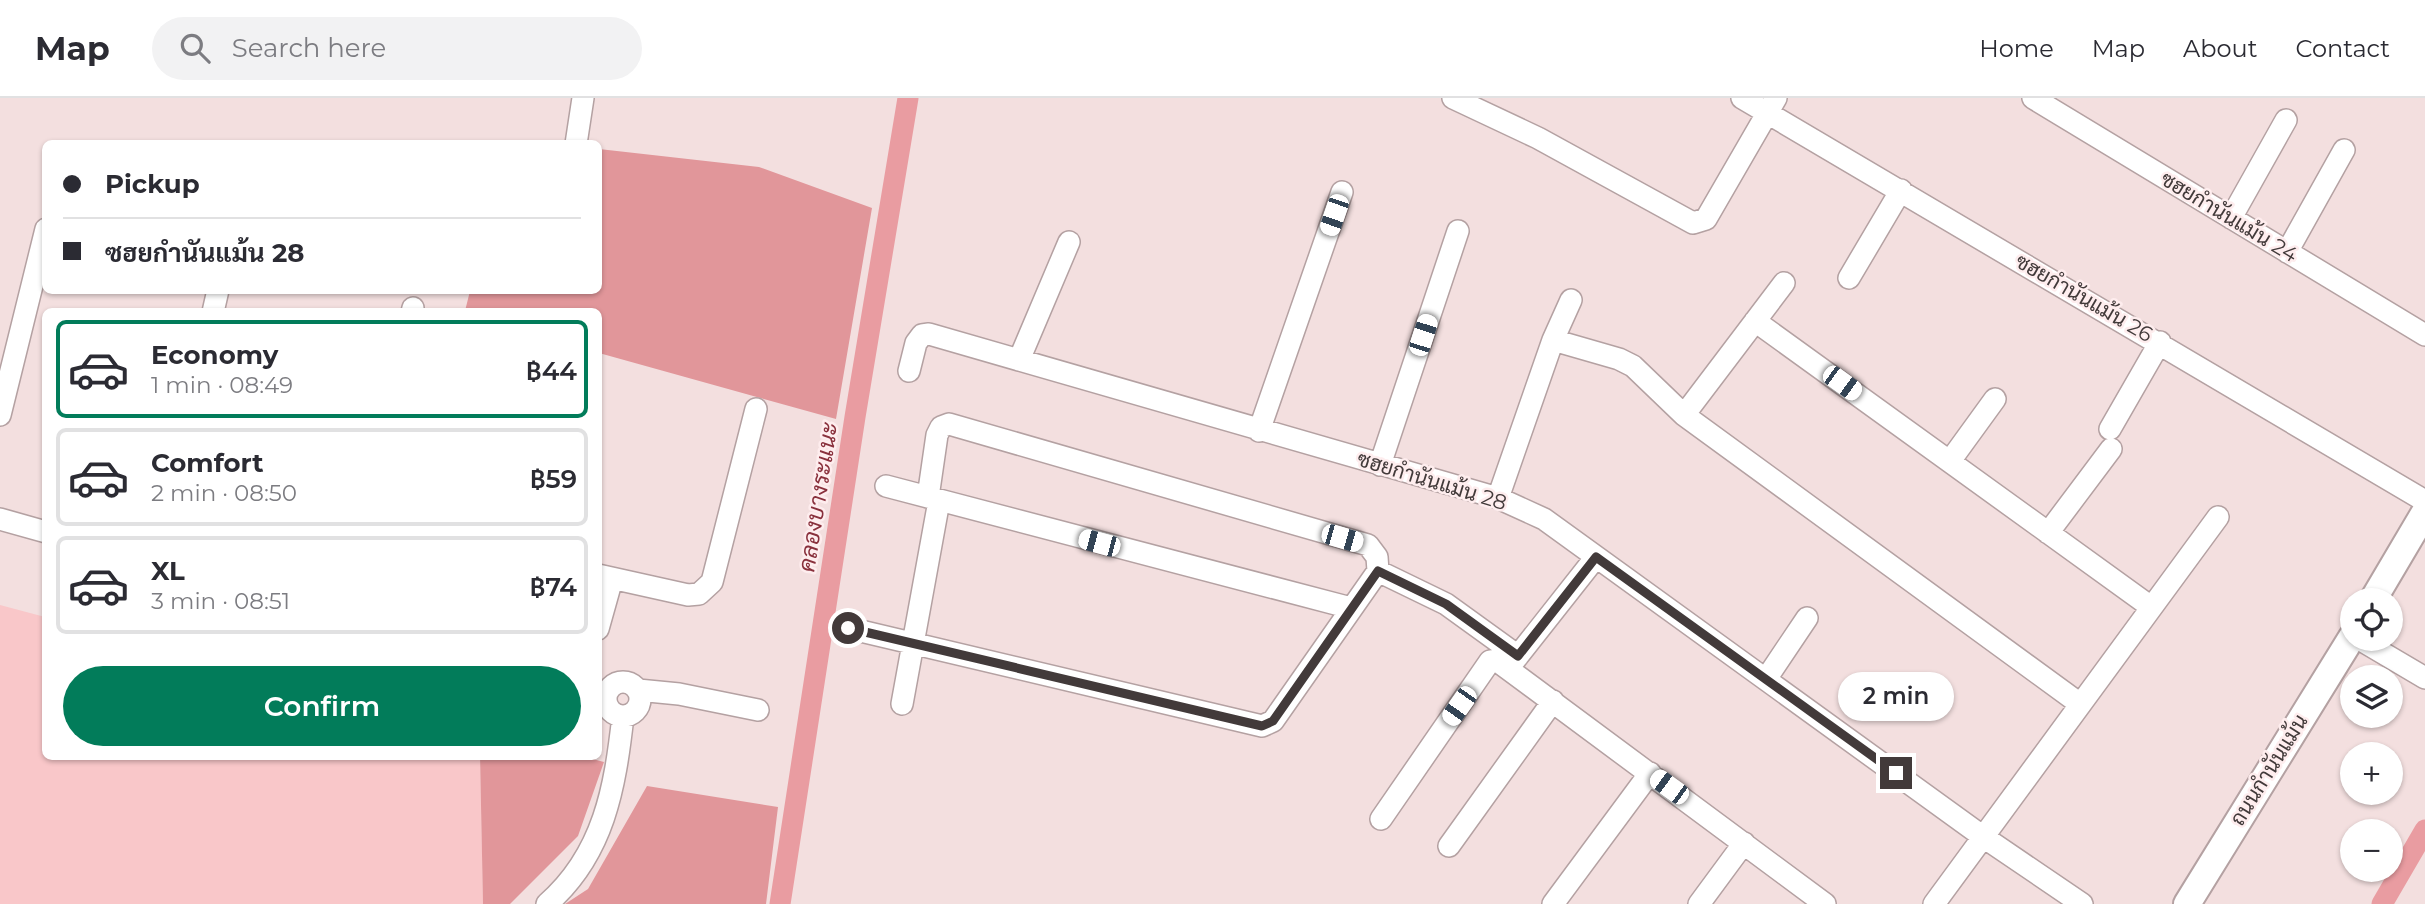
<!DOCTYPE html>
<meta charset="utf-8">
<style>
body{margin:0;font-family:Montserrat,Sarabun,sans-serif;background:#f2f2f3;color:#2b2b33;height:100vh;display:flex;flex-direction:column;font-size:26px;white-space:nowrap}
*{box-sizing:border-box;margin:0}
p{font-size:23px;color:#7c7c81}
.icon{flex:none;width:38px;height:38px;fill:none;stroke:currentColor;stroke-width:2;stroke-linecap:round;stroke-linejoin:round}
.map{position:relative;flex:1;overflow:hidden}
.sheet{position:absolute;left:42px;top:210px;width:560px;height:452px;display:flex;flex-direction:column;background:#fff;border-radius:10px;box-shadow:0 2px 5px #0004}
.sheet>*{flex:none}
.banner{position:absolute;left:42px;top:42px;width:560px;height:154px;border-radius:10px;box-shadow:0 2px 5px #0004;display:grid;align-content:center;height:154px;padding:0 21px;background:#fff}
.buttons{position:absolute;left:2340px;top:490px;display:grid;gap:14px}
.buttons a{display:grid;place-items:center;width:63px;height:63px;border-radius:50%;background:#fff;box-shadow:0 2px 5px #0004;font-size:35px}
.end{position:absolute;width:32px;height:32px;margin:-16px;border:9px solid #423a3a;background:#fff;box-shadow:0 0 0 4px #fff}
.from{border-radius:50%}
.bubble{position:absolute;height:49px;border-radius:24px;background:#fff;box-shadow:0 2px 5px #0004;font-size:23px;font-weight:600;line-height:49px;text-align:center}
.car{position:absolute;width:21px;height:42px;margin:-21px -10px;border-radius:9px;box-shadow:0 0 5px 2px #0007;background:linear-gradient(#fff 24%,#345 0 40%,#fff 0 76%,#345 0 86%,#fff 0)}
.banner b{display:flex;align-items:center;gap:24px;height:66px;font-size:26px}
.banner b+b{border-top:2px solid #e1e1e2}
.banner i{width:18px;height:18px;background:#2b2b33}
ul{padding:12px 0 0;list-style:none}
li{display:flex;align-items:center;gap:21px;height:98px;margin:0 14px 10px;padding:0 7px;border:4px solid #e1e1e2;border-radius:10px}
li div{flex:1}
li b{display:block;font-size:26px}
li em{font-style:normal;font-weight:600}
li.selected{border-color:#027c5a}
li>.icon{width:63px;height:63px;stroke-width:1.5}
.primary-button{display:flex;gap:14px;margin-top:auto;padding:14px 21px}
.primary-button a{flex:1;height:80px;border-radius:42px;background:#027c5a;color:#fff;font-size:28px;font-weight:600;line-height:80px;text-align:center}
header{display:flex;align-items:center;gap:42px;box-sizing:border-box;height:98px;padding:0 35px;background:#fff;border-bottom:2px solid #e1e1e2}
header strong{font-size:33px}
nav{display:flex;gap:38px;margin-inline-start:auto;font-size:24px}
.search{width:490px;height:63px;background:#f2f2f3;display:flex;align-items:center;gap:18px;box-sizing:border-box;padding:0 24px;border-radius:38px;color:#7c7c81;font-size:26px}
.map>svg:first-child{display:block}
</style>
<header>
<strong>Map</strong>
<div class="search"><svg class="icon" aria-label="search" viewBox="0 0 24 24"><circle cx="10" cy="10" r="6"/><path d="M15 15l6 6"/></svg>Search here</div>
<nav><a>Home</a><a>Map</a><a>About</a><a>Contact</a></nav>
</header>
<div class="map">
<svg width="2425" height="806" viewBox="0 0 2425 806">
<rect width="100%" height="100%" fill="#f3dfdf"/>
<path fill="#f9c7c9" d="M0,507L45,519L46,658H480L483,806H0Z"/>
<path fill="#e1969a" d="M599,51L759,69L872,110L836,321L599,255L598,214L465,213L470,193L598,192Z
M480,658H581L604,664L578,738L510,806H483Z
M647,688L778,709L766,806H565L588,791Z"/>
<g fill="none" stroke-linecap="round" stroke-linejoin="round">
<path stroke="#e99ca1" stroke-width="21" d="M780,806L855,319L908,0
M2382,806L2425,732"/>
<defs>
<path id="minor" d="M1453,0L1538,40L1693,125L1706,121L1776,0
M1742,0L2425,403
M2033,0L2425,237
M576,46L583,0
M2231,120L2286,22
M2287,154L2344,52
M1849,180L1901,92
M213,214L218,192
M412,214L413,210
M1755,223L2151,509
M1553,242L1619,261L1633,268L1684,317L2080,606
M1019,262L1069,144
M909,273L916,245L922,237L929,236L1498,400L1544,421L1982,738L2082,806
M0,317L46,131
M1684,317L1784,185
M2110,331L2160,244
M1259,333L1342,94
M1950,363L1995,301
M1380,367L1458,133
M886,388L1351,510
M928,399L937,337L941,329L949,326L1368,447L1377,459L1378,473
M1498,400L1553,242L1571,202
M0,421L46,434
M2048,435L2111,351
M598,477L688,497L699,496L712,484L756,311
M848,530L1262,628L1273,623L1378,473L1446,506L1518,558
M598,531L612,481
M2359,541L2425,580
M1510,568L1596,459
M1766,581L1807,520
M606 601a17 17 0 1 1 34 0a17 17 0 1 1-34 0Z
M638,592L679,596L758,612
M902,606L939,403
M1381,721L1490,563L1496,562L1825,806
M1449,748L1553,603
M547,806C604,756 615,690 623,618
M1553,806L1650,675
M1699,806L1744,745
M1934,806L2218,419"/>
<path id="tertiary" d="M2373,502L2425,414
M2187,806L2352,539"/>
</defs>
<use href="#minor" stroke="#b4a1a2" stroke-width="24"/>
<use href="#tertiary" stroke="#b4a1a2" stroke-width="30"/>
<use href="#minor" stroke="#fff" stroke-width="21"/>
<use href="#tertiary" stroke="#fff" stroke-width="26"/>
</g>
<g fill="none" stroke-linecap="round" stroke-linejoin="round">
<path stroke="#423a3a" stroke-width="9" d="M848,530L1262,628L1273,623L1378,473L1446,506L1518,558L1596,459L1896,675"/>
</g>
<g text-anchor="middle" stroke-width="5" stroke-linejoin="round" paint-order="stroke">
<g font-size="21" fill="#423a3a" stroke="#feedee">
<text transform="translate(2229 119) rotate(31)" y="7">ซฮยกำนันแม้น 24</text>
<text transform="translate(2084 200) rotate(30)" y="7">ซฮยกำนันแม้น 26</text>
<text transform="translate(1432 383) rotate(17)" y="7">ซฮยกำนันแม้น 28</text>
<text transform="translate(2269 672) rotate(-58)" y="7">ถนนกำนันแม้น</text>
</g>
<g font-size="23" font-style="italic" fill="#89303c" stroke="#feedee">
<text transform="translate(818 399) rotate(-81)" y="8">คลองบางระแนะ</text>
</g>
</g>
</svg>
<div class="buttons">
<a><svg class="icon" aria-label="locate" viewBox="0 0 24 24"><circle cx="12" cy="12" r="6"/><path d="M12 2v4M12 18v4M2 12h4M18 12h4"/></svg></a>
<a><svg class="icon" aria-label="layers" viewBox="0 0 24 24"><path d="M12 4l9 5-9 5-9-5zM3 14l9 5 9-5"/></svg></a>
<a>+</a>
<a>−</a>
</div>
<i class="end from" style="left:848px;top:530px"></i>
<i class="end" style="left:1896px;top:675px"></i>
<div class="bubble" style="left:1838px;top:574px;width:116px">2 min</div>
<i class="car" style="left:1334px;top:117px;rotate:199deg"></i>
<i class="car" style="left:1423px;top:237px;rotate:18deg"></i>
<i class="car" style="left:1842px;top:285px;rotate:126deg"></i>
<i class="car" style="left:1342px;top:440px;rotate:106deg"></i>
<i class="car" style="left:1099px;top:445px;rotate:285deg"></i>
<i class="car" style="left:1459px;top:608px;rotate:215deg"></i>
<i class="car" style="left:1669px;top:689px;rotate:306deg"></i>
<div class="banner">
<b><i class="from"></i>Pickup</b>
<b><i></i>ซฮยกำนันแม้น 28</b>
</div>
<section class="sheet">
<ul>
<li class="selected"><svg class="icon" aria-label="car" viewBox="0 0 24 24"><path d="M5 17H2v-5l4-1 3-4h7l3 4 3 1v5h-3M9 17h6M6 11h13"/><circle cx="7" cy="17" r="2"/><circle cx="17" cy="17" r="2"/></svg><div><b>Economy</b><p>1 min · 08:49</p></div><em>฿44</em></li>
<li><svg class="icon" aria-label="car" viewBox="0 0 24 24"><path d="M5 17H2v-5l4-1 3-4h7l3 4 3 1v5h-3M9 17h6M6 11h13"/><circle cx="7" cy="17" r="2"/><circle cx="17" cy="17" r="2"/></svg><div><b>Comfort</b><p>2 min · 08:50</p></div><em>฿59</em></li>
<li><svg class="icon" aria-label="car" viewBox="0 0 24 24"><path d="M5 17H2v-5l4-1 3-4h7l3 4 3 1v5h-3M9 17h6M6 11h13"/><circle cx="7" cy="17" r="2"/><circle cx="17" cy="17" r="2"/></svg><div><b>XL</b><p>3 min · 08:51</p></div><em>฿74</em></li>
</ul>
<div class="primary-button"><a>Confirm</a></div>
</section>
</div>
